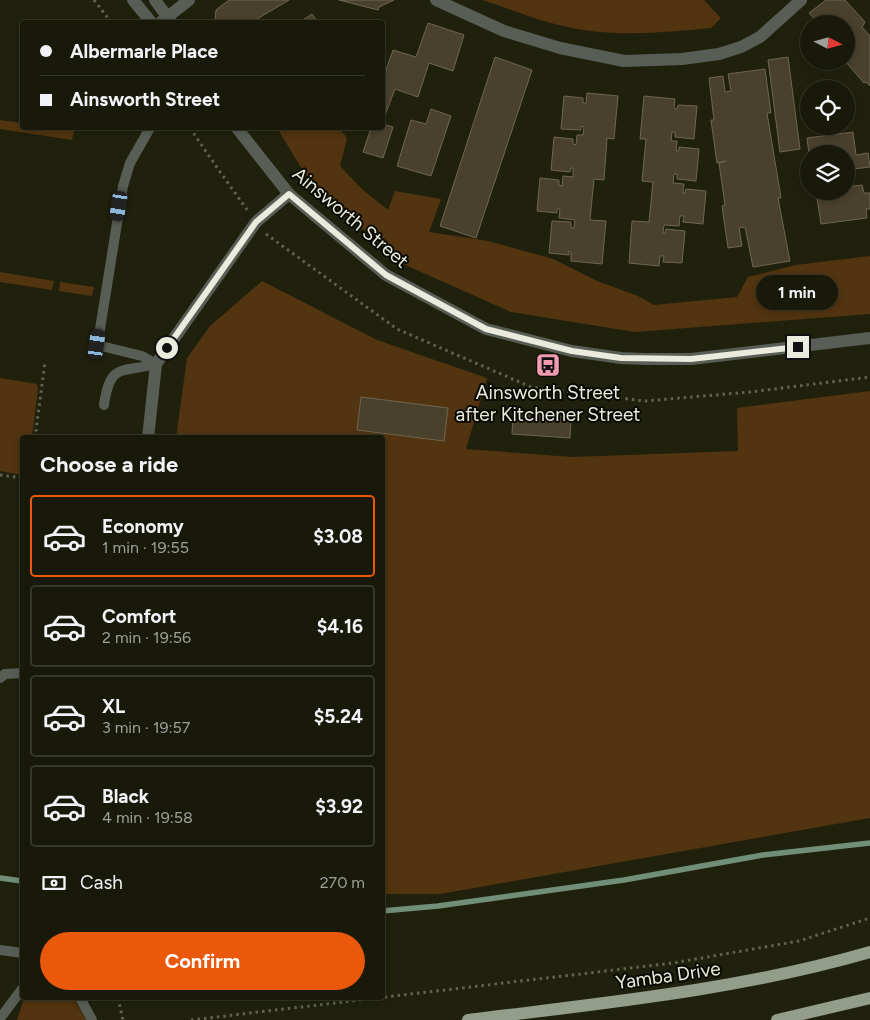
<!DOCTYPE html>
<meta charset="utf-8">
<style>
body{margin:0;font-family:Figtree,sans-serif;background:#212212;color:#f1f3f6;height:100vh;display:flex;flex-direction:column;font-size:19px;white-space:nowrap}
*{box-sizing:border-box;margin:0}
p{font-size:16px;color:#9fa09c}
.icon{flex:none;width:28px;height:28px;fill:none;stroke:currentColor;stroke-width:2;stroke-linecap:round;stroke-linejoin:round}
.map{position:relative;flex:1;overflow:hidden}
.details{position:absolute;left:20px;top:435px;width:365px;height:565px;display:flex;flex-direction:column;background:#181909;border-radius:5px;box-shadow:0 2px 8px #0003,0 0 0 1px #36382a}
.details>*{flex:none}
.banner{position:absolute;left:20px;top:20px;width:365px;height:110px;border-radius:5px;box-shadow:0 2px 8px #0003,0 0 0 1px #36382a;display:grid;align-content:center;height:110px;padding:0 20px;background:#181909}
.needle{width:32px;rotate:96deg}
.controls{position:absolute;left:800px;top:15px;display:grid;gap:10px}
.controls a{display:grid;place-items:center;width:55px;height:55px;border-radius:50%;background:#181909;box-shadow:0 2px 8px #0003,0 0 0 1px #36382a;font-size:25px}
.end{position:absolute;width:22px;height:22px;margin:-11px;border:6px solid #eaeadd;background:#111;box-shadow:0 0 0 2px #111}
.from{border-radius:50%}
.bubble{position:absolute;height:35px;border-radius:18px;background:#181909;box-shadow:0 2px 8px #0003,0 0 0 1px #36382a;font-size:16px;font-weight:700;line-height:35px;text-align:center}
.car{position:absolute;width:15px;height:30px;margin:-15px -8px;border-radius:6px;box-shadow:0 0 4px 1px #0007;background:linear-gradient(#222 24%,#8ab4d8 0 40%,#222 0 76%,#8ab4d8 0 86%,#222 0)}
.banner b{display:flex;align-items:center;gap:18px;height:48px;font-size:19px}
.banner b+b{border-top:1px solid #36382a}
.banner i{width:12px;height:12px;background:#f1f3f6}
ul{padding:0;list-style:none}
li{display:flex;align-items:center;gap:15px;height:82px;margin:0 10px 8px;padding:0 10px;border:2px solid #36382a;border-radius:5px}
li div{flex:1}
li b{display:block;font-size:19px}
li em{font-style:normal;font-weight:700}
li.selected{border-color:#ea580c}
li>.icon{width:45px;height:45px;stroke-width:1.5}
h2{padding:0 20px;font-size:22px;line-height:60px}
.pay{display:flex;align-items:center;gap:12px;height:55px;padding:0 20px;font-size:19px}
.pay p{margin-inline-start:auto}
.button{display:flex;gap:10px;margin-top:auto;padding:10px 20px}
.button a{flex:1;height:58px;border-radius:30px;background:#ea580c;color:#fff;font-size:20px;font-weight:700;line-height:58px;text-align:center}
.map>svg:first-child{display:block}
</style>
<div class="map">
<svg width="870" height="1020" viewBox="0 0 870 1020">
<rect width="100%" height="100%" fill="#20210c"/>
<path fill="#523410" d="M483,0H704L721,18L711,28C661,33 609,38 559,25C533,19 508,8 483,0Z
M0,120L22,123V128H50L74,131L72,140L0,129Z
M277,128H339L347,138L340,166L362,189L388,210L395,191L441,199L429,232L488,241L553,259L597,281L638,296L654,305L737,297L748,277L796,265L870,256V314L635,332L511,312L401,263L310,182Z
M0,272L54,281L52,290L0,282Z
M262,281L377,340L487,378L466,449L572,457L738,451L737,408L870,391V818L440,894H383L382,438H176L187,358L210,326Z
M60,282L94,287L92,296L59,291Z
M0,378L37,384L38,389L32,437L22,438V475L0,471Z
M24,998H73L86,1020H17Z"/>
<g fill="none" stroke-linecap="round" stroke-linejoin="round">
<path stroke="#718e76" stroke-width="5.5" d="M0,878L22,881
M382,911L438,906L624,880L763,855L870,843"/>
</g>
<path fill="#49412c" stroke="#6f6650" d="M229,0H289L257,19L260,22H215L216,10Z
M339,0H394L379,7L378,10Z
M826,0H845L865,22L862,27L870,36V86L866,82L864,83L845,61H846V24H819L809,13Z
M312,14L318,22H300Z
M428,23L464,35L453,71L429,63L418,97L395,89L382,123V82L393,50L416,57Z
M495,57L532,70L476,238L440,226Z
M788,57L800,149L780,152L768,60Z
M765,69L771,113H767L781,198H778L790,261L753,267L745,227L739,228L742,246L728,248L722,206L725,205L719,163L726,161L717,163L711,120H714L709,78L723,76L725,92L731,91L728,74Z
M587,93L618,96L614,139L607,138L604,180L594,179L590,220L606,221L602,264L571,261V252L569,251V255L549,253L552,221L571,222V228H574L575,220L559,218L560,209H557V213L537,211L540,178L559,180V185L562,186L563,176L573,177V168H571L570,172L551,170L554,137L573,139V144L576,145L577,135H583L584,127L581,126V130L561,129L564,96L583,98V103H586Z
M644,96L675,99L674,108L677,109L678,105L697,106L694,139L675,137V132H672L671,141H677L676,151H679V147L699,149L696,181L677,179V174H674L673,183L684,184L683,193H685L686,189L706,191L703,224L683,222L684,216H680L679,226L664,225L663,233H665L666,229L685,231L682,263L663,262L664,256H660L659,266L629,263L632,221L649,222L653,182L642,181L646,139H640Z
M431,109L451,116L431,176L397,166L411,120L426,124Z
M382,124L393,127L383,158L363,152L371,128H382Z
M853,132L856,155L868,153L870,167L846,170V154H809L807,138Z
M862,185L864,193H870V209H866L867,218L821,224L816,191H846V187Z
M361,397L448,408L444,441L357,430Z
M513,413L571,417L570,438L512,434Z"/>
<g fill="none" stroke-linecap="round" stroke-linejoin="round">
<path stroke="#61624f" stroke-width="3" stroke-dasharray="2.5 4" stroke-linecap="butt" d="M94,0L111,22
M190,128L218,169L248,211
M266,234L397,329L531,387L645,401L750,392L870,377
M35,438L45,362
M0,475L22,478
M118,998L123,1020
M191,1020L673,963L799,941L870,918"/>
<path stroke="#585e55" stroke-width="10" d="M97,345L142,356L156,364
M96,354L123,186L130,163L150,128
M104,405C110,362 122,373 156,364
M0,678L5,674L22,673
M0,950L22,953
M80,998L92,1020
M1,1017L22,989"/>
<path stroke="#585e55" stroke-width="12" d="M436,0L504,31L560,48L624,61L682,59L719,54L741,47L760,37L801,0
M161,22L189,0
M148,438L156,364L256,222L289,194"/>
<path stroke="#585e55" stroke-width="12" d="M133,0L151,22
M155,0L171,22
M237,128L289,194L386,275L486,329L572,351L621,358L645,359H691L870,338"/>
<path stroke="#929d8a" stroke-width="12" d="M468,1020C603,1003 739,990 870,952
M777,1020L870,998"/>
</g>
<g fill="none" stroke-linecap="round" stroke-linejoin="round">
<path stroke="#eaeadd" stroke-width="6" d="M167,348L256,222L289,194L386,275L486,329L572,351L621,358L691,359L798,347"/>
</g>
<defs>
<symbol id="bus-square" viewBox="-11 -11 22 22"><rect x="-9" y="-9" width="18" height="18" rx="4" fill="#f19ab2" stroke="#090a03"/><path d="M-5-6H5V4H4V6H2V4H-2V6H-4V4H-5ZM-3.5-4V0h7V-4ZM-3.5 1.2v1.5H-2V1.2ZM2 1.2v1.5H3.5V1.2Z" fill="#111"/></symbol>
</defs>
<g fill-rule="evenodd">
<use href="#bus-square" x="534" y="351" width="28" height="28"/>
</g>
<g text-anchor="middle" stroke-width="4" stroke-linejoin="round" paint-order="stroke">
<g font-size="19" fill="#eaeadd" stroke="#090a03">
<text transform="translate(351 217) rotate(40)" y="7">Ainsworth Street</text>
<text transform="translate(668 975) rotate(-8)" y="7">Yamba Drive</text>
</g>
<g font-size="19" fill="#eaeadd" stroke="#090a03">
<text x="548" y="399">Ainsworth Street<tspan x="548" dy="22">after Kitchener Street</tspan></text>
</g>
</g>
</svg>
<div class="controls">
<a><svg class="needle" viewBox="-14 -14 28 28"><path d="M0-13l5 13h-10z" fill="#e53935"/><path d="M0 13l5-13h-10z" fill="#9fa09c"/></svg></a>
<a><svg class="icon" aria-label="locate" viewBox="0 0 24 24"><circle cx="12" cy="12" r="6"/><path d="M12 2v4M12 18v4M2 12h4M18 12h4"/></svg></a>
<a><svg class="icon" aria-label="layers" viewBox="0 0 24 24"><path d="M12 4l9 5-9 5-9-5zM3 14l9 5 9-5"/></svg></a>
</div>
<i class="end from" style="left:167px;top:348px"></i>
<i class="end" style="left:798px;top:347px"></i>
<div class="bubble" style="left:756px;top:275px;width:82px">1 min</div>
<i class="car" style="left:119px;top:206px;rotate:189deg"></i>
<i class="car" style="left:97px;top:344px;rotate:8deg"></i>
<div class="banner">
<b><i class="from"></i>Albermarle Place</b>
<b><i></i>Ainsworth Street</b>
</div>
<section class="details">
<h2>Choose a ride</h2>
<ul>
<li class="selected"><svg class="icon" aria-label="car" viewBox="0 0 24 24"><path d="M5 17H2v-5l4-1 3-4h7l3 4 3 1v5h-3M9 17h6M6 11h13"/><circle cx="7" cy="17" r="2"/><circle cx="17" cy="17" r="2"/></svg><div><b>Economy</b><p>1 min · 19:55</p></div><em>$3.08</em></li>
<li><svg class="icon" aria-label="car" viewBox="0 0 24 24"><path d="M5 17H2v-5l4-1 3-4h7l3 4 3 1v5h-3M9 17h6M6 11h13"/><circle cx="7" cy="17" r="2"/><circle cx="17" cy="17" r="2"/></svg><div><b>Comfort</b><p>2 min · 19:56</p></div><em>$4.16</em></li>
<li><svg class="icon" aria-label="car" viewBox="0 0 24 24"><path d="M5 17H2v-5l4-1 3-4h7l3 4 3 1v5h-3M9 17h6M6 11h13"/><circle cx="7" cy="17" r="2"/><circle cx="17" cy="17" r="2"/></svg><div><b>XL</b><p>3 min · 19:57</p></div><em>$5.24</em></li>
<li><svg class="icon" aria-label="car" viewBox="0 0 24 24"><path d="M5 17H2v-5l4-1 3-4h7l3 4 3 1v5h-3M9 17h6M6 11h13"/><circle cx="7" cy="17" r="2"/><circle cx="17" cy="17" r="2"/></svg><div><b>Black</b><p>4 min · 19:58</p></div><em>$3.92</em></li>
</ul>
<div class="pay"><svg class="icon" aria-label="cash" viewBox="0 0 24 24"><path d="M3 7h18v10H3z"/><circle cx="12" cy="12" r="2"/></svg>Cash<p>270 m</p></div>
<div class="button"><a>Confirm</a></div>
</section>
</div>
